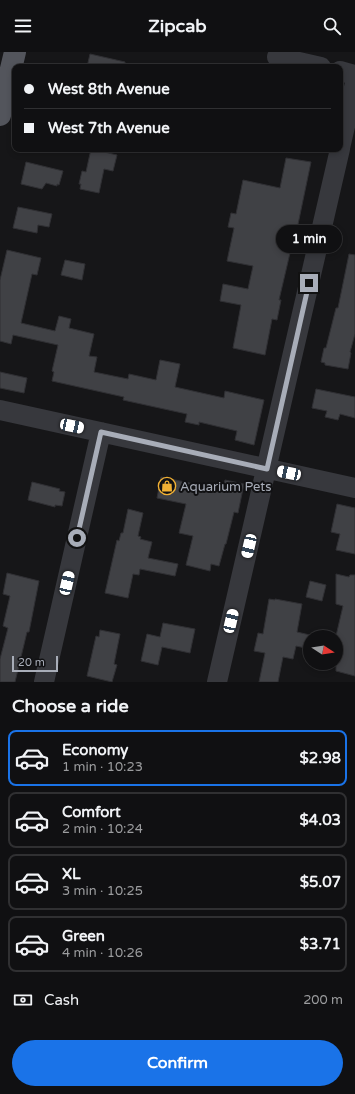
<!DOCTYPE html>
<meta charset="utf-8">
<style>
body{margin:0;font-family:"Varela Round",sans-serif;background:#1e1e20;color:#f1f3f6;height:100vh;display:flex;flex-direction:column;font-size:15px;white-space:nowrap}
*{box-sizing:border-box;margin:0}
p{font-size:13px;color:#9c9d9f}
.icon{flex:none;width:22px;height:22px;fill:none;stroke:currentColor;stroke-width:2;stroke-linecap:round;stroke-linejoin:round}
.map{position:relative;height:630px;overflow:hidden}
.side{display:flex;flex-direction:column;background:#101012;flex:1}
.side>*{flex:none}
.banner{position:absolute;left:12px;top:12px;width:331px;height:88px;border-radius:8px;box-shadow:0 2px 6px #0003,0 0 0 1px #303032;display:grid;align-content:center;height:88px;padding:0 12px;background:#101012}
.needle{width:26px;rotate:102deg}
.controls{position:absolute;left:303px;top:578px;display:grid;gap:8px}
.controls a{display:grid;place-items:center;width:40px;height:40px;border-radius:50%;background:#101012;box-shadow:0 2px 6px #0003,0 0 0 1px #303032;font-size:20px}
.scale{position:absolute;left:12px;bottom:10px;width:46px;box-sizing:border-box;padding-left:4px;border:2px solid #a8adb8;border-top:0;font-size:11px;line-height:14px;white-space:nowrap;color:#a8adb8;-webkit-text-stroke:3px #111113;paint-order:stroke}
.end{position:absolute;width:18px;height:18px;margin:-9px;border:5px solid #a8adb8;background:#111;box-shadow:0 0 0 2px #111}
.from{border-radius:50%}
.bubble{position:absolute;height:28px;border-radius:14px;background:#101012;box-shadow:0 2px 6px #0003,0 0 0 1px #303032;font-size:13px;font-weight:700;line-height:28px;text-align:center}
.car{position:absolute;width:12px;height:24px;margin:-12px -6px;border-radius:5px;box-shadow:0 0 3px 1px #0007;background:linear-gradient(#fff 24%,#345 0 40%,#fff 0 76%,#345 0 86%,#fff 0)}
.banner b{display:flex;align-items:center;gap:14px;height:38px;font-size:15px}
.banner b+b{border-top:1px solid #303032}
.banner i{width:10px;height:10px;background:#f1f3f6}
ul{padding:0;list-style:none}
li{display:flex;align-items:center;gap:12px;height:56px;margin:0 8px 6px;padding:0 4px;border:2px solid #303032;border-radius:8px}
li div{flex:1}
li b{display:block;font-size:15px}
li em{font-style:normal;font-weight:700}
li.active{border-color:#1a73e8}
li>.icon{width:36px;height:36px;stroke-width:1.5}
h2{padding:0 12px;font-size:18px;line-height:48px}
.pay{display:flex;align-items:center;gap:10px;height:44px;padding:0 12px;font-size:15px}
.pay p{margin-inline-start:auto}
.primary-button{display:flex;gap:8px;margin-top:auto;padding:8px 12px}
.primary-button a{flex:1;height:46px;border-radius:24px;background:#1a73e8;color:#fff;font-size:16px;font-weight:700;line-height:46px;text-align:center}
header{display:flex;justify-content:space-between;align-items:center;height:52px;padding:0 12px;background:#101012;font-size:18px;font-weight:700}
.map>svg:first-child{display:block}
</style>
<header><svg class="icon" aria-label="menu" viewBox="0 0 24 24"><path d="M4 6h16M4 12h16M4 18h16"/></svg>Zipcab<svg class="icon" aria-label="search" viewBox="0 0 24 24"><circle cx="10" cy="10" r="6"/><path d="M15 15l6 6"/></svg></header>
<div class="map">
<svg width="355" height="630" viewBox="0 0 355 630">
<rect width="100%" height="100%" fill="#161618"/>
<path fill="#404145" stroke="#303034" d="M90,2L125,10V15H87Z
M91,97L117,103L113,119L104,117L99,141L80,137L81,132H79L82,119L86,120Z
M286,106L311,110L292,201H290L279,248H281L277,268L272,267L265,303L233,296L241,253L220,249L223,232L248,237L253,214L227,209L234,176L228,175L231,161L236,162L243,128L280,136Z
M26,110L63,119L59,133L57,132V134L46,131L42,137L21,132Z
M18,155L52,162L49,175L38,173L37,181L13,176Z
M7,198L41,206L37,223L32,222L21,271L55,279L59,264L71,267L69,276L94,282L89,304L97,305L94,320L128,327L129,322L156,328L160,308L180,312L175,335L224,346L225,339L264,348L254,393L235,388L237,379L199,370V373L185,370L187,362L123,348L124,345L52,329L54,320L52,319L58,293L13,283L11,292L0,289V228Z
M349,202L355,203V282L350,300L351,301L348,317L325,313V311L321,310L324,296H326L336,256H338Z
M65,208L85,212L82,228L61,223Z
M0,320L27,326L24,341L0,336Z
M316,337L355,345V366L340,362L338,368L325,365L327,359L312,356Z
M161,425L223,438L225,428L244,432L238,461L234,460L226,492H225L219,514L211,512L210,519L186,513L193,484L179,481L186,452L157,446Z
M32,430L60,437L59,439L65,440L62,454L55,453V455L28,448Z
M337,452L355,456V502L336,498L340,482L331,480Z
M128,457L143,461L138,484L141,485L140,487L152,490L148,506L178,512L175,524L140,517L139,523L133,522L128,546L105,541L117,488L119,489L121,481H123Z
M7,521L39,529L29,580H27L15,630H0V607L8,576L3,574L10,544L3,542Z
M336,522L349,525L350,523H355V624L336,619V584L343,554L336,552Z
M310,529L326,533L322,549L306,545Z
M269,547L275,548V547L302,552L297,580L310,583V597L296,594L293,607L283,605L278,630H259L265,601L254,599L258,581L263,582Z
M163,571L195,577L190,601L162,595L158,613L141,609L147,582L160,585Z
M100,578L120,582L114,612L117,613L112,630L87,624L96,584L99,585Z"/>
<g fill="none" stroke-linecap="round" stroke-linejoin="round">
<path stroke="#37383d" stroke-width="20" d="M277,5L321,15
M340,19L355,23
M340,96L355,31
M0,358L355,436
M44,630L101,380
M217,630L340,97"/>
<path stroke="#53555c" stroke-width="22" d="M0,63L15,0"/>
</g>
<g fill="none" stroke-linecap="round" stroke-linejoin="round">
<path stroke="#a8adb8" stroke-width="5" d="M77,486L101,380L267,417L309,231"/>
</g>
<defs>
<symbol id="shop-ring" viewBox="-11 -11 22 22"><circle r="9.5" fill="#111113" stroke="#f2b134" stroke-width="1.5"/><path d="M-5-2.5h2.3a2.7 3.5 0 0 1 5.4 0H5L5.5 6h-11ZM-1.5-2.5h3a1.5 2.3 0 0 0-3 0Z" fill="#f2b134"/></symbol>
</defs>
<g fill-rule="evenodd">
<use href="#shop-ring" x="157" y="424" width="20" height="20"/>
</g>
<g text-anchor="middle" stroke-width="4" stroke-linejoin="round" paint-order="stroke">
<g font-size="13" fill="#a8adb8" stroke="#111113" text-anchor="start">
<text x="180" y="439">Aquarium Pets</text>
</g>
</g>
</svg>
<div class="controls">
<a><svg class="needle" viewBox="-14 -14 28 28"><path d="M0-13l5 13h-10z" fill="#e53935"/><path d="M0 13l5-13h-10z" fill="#9c9d9f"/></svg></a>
</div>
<div class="scale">20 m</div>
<i class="end from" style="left:77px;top:486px"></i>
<i class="end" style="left:309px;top:231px"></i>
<div class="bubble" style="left:276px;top:173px;width:66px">1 min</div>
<i class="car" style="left:72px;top:374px;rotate:102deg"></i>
<i class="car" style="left:289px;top:421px;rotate:282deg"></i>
<i class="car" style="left:249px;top:494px;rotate:193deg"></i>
<i class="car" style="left:67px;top:531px;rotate:13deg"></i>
<i class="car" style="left:231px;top:569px;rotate:13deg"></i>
<div class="banner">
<b><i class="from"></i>West 8th Avenue</b>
<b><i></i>West 7th Avenue</b>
</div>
</div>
<section class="side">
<h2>Choose a ride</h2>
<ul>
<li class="active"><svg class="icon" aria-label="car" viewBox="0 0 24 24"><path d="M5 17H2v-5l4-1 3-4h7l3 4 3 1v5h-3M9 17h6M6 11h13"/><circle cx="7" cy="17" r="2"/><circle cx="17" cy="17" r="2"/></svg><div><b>Economy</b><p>1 min · 10:23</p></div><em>$2.98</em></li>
<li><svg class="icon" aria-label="car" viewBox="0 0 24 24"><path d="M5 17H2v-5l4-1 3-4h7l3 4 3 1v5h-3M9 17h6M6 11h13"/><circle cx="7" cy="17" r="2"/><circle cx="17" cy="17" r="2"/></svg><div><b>Comfort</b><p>2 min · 10:24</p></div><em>$4.03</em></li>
<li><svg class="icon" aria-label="car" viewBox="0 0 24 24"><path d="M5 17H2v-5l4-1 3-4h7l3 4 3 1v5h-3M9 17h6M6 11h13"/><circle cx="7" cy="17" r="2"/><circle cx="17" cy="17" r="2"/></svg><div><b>XL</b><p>3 min · 10:25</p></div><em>$5.07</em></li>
<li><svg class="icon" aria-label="car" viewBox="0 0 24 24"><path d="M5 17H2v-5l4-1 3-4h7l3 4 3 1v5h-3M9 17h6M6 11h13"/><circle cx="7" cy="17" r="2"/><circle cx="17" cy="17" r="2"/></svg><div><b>Green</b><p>4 min · 10:26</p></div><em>$3.71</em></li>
</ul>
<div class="pay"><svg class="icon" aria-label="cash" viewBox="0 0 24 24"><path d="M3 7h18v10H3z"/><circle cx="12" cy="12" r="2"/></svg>Cash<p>200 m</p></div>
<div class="primary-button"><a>Confirm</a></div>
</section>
